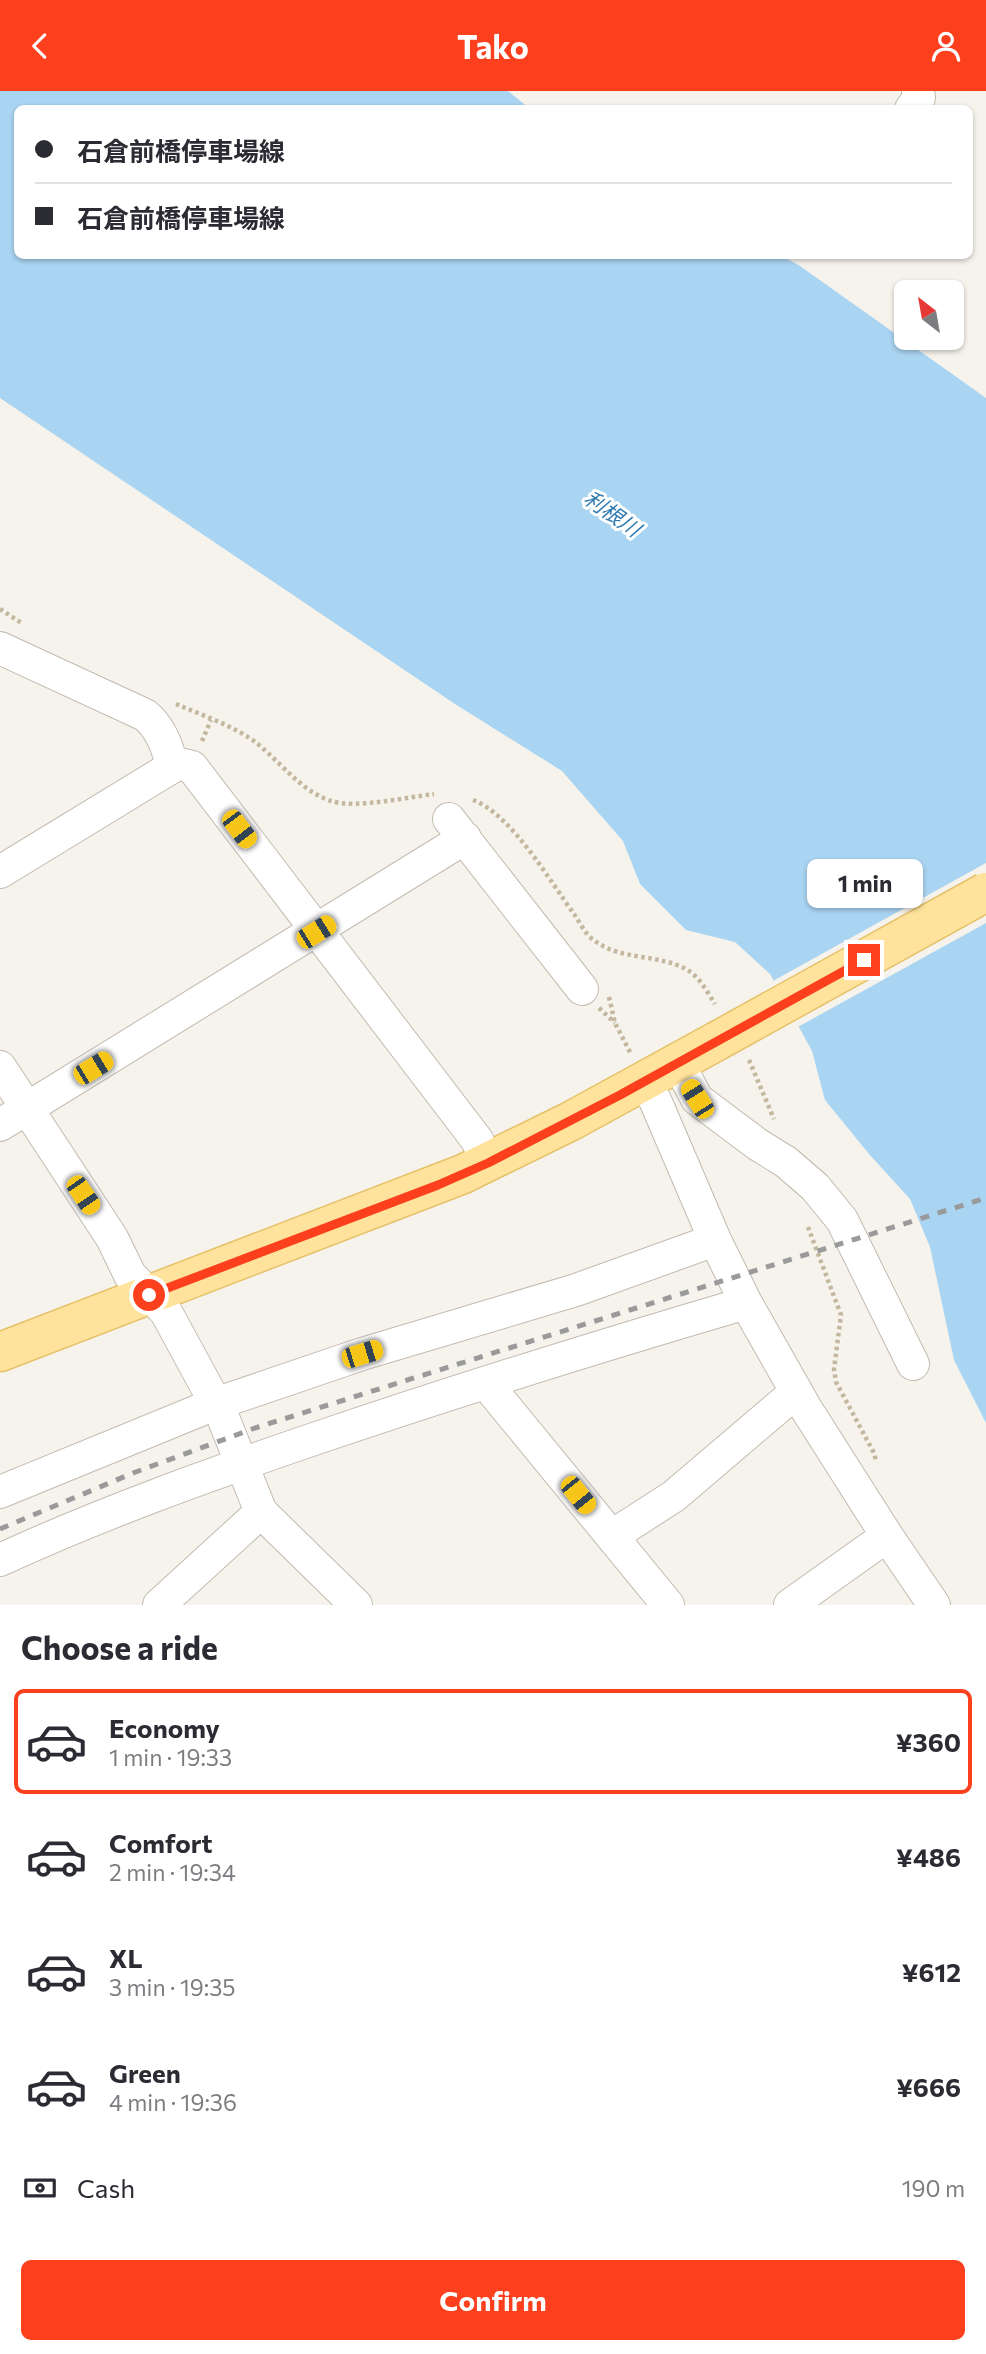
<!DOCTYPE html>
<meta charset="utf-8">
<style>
body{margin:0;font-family:Commissioner,"Noto Sans JP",sans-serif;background:#f2f2f3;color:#2b2b33;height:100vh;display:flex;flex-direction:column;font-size:26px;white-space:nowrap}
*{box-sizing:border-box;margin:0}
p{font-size:23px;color:#7c7c81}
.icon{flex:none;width:38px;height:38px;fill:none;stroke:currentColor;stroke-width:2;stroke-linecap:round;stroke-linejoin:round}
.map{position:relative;height:1514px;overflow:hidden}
.panel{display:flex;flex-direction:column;background:#fff;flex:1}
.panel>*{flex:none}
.top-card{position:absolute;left:14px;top:14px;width:959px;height:154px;border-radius:10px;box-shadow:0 2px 5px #0004;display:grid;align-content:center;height:154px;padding:0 21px;background:#fff}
.needle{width:46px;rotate:329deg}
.fabs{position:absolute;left:894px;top:189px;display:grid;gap:14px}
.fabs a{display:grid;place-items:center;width:70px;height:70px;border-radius:10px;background:#fff;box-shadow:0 2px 5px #0004;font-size:35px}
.end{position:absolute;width:32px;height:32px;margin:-16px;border:9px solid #fc3f1d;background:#fff;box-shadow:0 0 0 4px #fff}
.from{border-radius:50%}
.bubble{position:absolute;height:49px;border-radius:10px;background:#fff;box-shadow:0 2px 5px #0004;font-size:23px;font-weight:700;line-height:49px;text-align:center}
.car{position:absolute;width:21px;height:42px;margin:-21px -10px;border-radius:9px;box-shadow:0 0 5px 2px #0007;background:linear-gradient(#f5c518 24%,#345 0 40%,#f5c518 0 76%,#345 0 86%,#f5c518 0)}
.top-card b{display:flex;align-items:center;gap:24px;height:66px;font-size:26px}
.top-card b+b{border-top:2px solid #e1e1e2}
.top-card i{width:18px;height:18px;background:#2b2b33}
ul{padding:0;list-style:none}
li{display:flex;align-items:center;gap:21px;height:105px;margin:0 14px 10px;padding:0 7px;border:4px solid transparent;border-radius:10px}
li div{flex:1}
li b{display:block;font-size:26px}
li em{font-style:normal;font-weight:700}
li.active{border-color:#fc3f1d}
li>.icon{width:63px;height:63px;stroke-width:1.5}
h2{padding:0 21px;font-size:32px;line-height:84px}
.pay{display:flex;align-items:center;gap:18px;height:77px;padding:0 21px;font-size:26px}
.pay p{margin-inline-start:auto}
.primary-button{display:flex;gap:14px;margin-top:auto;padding:14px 21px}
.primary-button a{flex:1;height:80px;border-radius:10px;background:#fc3f1d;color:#fff;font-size:28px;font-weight:700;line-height:80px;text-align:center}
header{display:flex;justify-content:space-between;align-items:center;height:91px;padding:0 21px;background:#fc3f1d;color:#fff;font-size:32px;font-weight:700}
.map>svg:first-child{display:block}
</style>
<header><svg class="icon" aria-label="back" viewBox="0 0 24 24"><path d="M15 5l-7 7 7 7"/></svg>Tako<svg class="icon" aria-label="person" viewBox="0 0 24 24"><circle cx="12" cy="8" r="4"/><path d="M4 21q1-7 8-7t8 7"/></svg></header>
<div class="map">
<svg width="986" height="1514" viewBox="0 0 986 1514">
<rect width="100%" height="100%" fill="#f6f3ec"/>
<path fill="#a9d4f2" d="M0,0H508L529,17L18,18V164L782,165L800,175L986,307V1332L954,1269L930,1156L910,1108L869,1063L825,1009L812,960L770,883L735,851L686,839L640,793L623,750L562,680L455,613L0,307Z"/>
<path fill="#f6f3ec" d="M986,772V832L796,937L771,891Z"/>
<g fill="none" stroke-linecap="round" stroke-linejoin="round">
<defs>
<path id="minor" d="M911,18L919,7L918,0
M0,557L145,624C161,637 168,656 172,676
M449,728L582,898
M0,781L172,676L180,673L192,676L477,1049L488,1072
M678,972L697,1008L757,1053L786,1071L815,1096L842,1129L913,1273
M0,976L112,1147L130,1184L166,1221L222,1324L261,1421L356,1514
M644,991L655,1009L715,1149L746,1212L805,1316L887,1445L934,1514
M0,1034L465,747
M491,1290L494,1302L668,1514
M0,1401L215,1313L362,1263L576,1199L715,1149
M612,1445L674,1405L796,1301
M0,1469C102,1422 206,1385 311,1349C455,1300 600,1255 746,1212
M159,1514L261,1421
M790,1514L887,1445"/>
<path id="major" d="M0,1261L463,1083L571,1030L717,950"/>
</defs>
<use href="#minor" stroke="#c2bbae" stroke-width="34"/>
<use href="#major" stroke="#e6c16a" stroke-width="41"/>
<path stroke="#c4b79f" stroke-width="4.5" stroke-dasharray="3.5 3.5" stroke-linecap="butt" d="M0,518L23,533
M176,613C202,624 231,634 254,650C279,669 300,700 331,710C355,718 408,706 434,703
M202,650L211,629
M473,709C511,723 550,790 574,823C579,830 583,839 589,845C617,872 660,861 689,880C700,887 708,902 715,913
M609,906L615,932L631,963
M599,917L615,932
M749,969L774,1028
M808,1136L841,1224L834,1278L836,1291L874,1362L876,1370"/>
<use href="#minor" stroke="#fff" stroke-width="32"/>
<use href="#major" stroke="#ffe39c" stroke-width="38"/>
<path stroke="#9a9a9a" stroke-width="5" stroke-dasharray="9 9" stroke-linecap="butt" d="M0,1438L133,1382L255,1337L986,1107"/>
<defs>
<path id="major-bridge" d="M717,950L986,801"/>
</defs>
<use href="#major-bridge" stroke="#e6c16a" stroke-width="41" stroke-linecap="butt"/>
<use href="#major-bridge" stroke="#ffe39c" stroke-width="38"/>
</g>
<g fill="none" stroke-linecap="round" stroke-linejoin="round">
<path stroke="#fc3f1d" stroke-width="9" d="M149,1204L438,1094L488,1072L620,1004L864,869"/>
</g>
<g text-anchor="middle" stroke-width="6" stroke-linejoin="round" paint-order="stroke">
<g font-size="21" font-style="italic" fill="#2e7ab2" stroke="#fff">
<text transform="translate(612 423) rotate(35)" y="7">利根川</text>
</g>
</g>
</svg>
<div class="fabs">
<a><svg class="needle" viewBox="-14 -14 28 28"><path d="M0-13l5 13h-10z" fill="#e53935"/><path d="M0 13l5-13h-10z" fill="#7c7c81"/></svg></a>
</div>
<i class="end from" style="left:149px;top:1204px"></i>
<i class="end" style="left:864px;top:869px"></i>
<div class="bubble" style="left:807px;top:768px;width:116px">1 min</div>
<i class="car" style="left:239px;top:738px;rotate:143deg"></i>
<i class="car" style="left:316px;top:841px;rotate:58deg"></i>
<i class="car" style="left:93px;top:977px;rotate:59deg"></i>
<i class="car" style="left:697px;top:1008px;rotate:328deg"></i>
<i class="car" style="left:83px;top:1104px;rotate:146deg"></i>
<i class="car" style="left:362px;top:1263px;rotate:73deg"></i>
<i class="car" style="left:578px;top:1404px;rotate:141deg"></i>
<div class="top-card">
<b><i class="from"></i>石倉前橋停車場線</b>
<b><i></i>石倉前橋停車場線</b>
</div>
</div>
<section class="panel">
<h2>Choose a ride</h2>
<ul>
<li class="active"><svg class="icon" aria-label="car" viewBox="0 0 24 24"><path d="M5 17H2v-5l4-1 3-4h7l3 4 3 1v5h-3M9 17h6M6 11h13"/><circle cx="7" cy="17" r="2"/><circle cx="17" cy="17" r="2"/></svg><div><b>Economy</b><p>1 min · 19:33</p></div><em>¥360</em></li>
<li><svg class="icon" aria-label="car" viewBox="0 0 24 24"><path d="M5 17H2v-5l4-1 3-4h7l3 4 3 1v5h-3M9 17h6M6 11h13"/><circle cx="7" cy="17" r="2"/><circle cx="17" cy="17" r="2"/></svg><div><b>Comfort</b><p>2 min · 19:34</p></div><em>¥486</em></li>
<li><svg class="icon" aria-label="car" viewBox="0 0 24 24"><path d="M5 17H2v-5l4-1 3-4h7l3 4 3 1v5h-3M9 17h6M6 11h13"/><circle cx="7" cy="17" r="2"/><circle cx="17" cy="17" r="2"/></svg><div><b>XL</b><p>3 min · 19:35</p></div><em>¥612</em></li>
<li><svg class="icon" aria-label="car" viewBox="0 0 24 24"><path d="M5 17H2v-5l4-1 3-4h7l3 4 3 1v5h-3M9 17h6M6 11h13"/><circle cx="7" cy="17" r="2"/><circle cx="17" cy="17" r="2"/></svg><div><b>Green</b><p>4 min · 19:36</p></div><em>¥666</em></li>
</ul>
<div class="pay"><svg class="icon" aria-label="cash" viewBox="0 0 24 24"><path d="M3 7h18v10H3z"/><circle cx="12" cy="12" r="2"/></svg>Cash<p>190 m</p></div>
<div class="primary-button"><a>Confirm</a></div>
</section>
